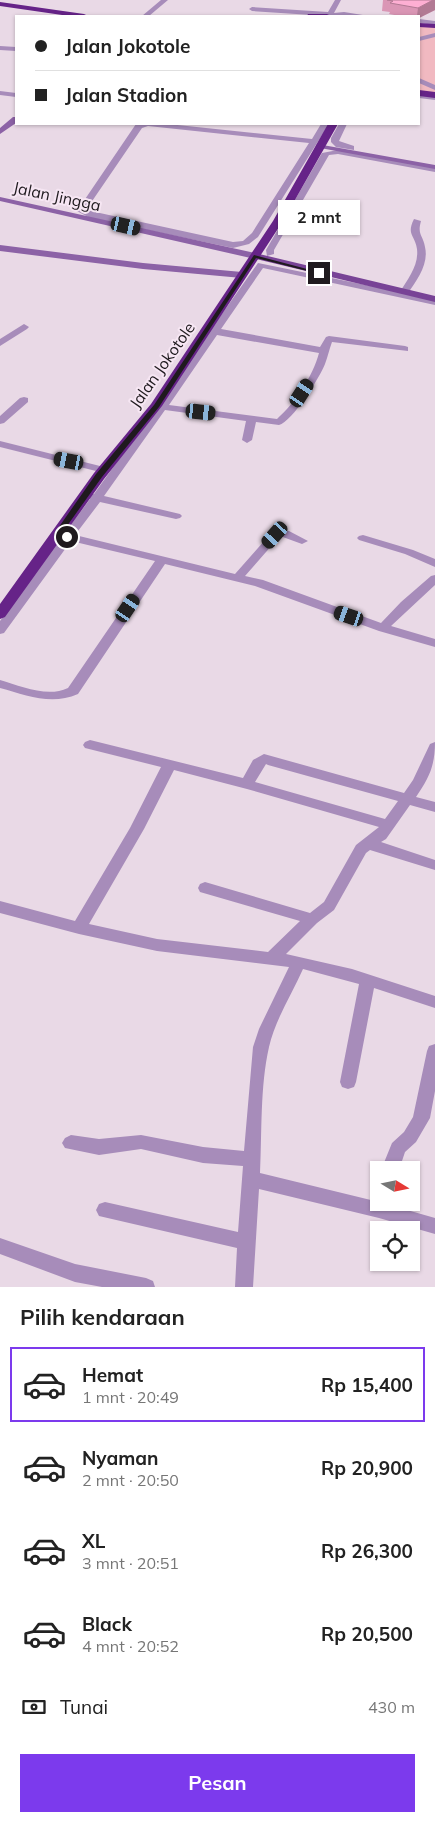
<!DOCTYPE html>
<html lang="id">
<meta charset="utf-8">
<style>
body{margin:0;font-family:Mulish,sans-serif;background:#f2f2f2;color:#222;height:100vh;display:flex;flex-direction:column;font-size:19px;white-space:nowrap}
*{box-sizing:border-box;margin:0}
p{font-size:16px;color:#767676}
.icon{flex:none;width:28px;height:28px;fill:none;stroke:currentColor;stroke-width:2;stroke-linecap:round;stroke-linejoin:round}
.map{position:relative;height:1287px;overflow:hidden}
.panel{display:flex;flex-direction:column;background:#fff;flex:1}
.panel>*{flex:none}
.hud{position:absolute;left:15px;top:15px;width:405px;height:110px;border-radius:0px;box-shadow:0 1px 4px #0004;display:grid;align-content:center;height:110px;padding:0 20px;background:#fff}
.needle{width:32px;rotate:100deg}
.controls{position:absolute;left:370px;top:1161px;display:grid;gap:10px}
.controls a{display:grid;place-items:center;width:50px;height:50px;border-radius:0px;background:#fff;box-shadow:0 1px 4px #0004;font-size:25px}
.end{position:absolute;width:22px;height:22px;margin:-11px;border:6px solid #1f1a1e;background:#fff;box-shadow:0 0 0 2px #fff}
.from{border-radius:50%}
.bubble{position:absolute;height:35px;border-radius:0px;background:#fff;box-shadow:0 1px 4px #0004;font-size:16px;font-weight:700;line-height:35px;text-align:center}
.car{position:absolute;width:15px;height:30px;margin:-15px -8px;border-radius:6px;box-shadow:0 0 4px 1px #0007;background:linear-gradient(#222 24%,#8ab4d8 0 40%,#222 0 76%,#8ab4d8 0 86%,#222 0)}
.hud b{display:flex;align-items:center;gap:18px;height:48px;font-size:19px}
.hud b+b{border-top:1px solid #e0e0e0}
.hud i{width:12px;height:12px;background:#222}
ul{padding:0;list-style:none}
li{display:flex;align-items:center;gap:15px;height:75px;margin:0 10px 8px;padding:0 10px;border:2px solid transparent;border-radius:0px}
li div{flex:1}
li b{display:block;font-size:19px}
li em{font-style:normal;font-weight:700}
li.current{border-color:#7c3aed}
li>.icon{width:45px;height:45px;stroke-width:1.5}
h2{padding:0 20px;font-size:22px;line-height:60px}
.pay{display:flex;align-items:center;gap:12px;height:55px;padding:0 20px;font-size:19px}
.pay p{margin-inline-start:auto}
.button{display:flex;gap:10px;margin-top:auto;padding:10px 20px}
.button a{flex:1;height:58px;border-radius:0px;background:#7c3aed;color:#fff;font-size:20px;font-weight:700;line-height:58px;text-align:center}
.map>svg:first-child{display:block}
</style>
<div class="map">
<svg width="435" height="1287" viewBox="0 0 435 1287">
<rect width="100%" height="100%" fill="#e9d9e6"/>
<path fill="#f1b9c1" d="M419,26L435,27V93L419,92Z"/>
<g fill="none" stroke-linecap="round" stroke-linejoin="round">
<path fill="#a78cba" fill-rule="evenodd" d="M161,0H168L149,16H142Z
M335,0H341L334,13L344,12L369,16H327L252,11L249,9L252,7L328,12Z
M419,19L435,21V25L419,23Z
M435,33V37L419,41V37Z
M0,46L16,47V51L0,50Z
M419,78L435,85V90L419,83Z
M0,91L16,93V97L0,95Z
M419,94L435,96V100L419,98Z
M136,124H168L312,139L321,124H329L258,237L249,244L233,248L90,218L77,211ZM148,126L309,143L252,233L243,241L233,242L86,210L142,128Z
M339,124H347L339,141L354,146V150L336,147L331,142V138Z
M338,150L435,168V172L338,154L329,155L274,250V254L267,256L266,250L322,153Z
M414,219L421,221C417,235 423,235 425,247C429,264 417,280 408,293L435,299V305L263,268L221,329L320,347L326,337L329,336L405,346L408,347V351L332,342C329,350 328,356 325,364C320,377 292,422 279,425L256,422L252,440L247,443L242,440L246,421L165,410L104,496L180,514L182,516L180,518L176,519L100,502L75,535L235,574L273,531H289L308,541L302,544L280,536L245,576L263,580L381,623L401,602L431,576L435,575V585L391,626L435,639V647L379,631L255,586L165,564L78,694C51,706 26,695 0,688V680C21,686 47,698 68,688L155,561L71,541L4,633L0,634V621L61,538L57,537L55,535L57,533H65L90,499L84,496L86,494H94L155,409L151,406L152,404L159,403L209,333L205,332V328H212L258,263L400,292C408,279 419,265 417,249C415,235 406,235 414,219ZM217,335L319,353C313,376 295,403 277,419L169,405Z
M24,324L29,327L27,329L0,346V339Z
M24,397L28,398V402L4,423L0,424V416L20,398Z
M0,441L108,468L109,470L104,473L0,447Z
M363,535L413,550L435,559V567L405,554L359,540L357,538L359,536Z
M90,740L243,778L253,760L264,754L404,793L413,780L430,744L435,742C435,766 429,778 416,797L435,802V812L410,805L386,839L381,842L435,860V870L370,850L366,853L334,910L317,923L286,954L352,969L435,996V1008L374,988L356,1082L354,1087L348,1089L342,1087L340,1082L359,984L303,969C292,994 275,1020 269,1047C260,1086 262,1133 260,1173L379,1202L435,1218V1234L379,1218L259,1189L253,1287H235L237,1248L99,1216L96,1210L99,1204L105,1202L238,1232L243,1166L203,1163L141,1149L99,1155L65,1148L62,1143L65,1138L71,1135L99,1139L141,1135L203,1147L244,1151L253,1047L259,1029L289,967L157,951L79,934L0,913V901L75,921L130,828L161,767L85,748L83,745L85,742ZM266,764L268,765L398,801L385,819L255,782ZM174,770L247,789L379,827L356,845L324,902L310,913L205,882L200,884L198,888L200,892L300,921L268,952L157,939L89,924L144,829Z
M435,1044V1091L430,1118L416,1142L405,1152L399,1170H381L392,1143L404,1132L413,1117L427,1051L429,1046Z
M0,1238L75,1264L146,1278L153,1281L155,1287H102L75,1282L0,1254Z"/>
<path fill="#8c62a6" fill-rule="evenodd" d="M13,117H16V123L0,134V128Z
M317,144L435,165V169L320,148L316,146Z
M0,197L255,253L259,256L255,259L0,201Z
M0,245L143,263L242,272L246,275L242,278L143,269L0,251Z"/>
<path fill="#784396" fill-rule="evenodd" d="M255,253L435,296V302L252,258V254Z"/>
<path fill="#662388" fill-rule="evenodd" d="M0,2L84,14L88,16H69L0,6Z
M308,14H327L331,16H307Z
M419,23L435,24V28L419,27Z
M419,90L435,92V98L419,96Z
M328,124H338L283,221L162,406L104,479L5,617L0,619V604L94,473L151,404L273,221Z"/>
</g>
<path fill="#da96b5" d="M383,0H435V10L419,18V16H400L389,14L390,12L382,11Z"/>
<path fill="#b27a94" d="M433,0H435V10L419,18V16H417L418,8Z"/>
<path fill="#feafd3" stroke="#b27a94" d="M387,0H433L418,8L390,3L393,1Z"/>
<path fill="#1f1a1e" d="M254,255L322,273L319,274L256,258L159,407L102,477L62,533L70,535V538L55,536L54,534L96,474L154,405Z"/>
<g text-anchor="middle" stroke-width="4" stroke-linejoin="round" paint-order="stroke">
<g font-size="16" fill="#1f1a1e" stroke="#f6e6f3">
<text transform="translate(57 196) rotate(12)" y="6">Jalan Jingga</text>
<text transform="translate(162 365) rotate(-55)" y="6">Jalan Jokotole</text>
</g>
</g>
</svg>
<div class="controls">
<a><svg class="needle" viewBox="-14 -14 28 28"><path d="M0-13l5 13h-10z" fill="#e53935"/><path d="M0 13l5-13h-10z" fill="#767676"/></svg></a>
<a><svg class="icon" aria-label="locate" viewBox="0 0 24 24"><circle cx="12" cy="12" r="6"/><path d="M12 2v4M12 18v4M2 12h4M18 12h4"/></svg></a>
</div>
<i class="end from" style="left:67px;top:537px"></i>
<i class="end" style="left:319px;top:273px"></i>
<div class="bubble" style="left:278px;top:200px;width:82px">2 mnt</div>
<i class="car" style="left:126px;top:226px;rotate:103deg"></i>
<i class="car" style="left:302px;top:393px;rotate:33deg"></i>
<i class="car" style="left:201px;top:412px;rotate:96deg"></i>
<i class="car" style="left:69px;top:461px;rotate:281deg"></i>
<i class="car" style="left:275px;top:535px;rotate:222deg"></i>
<i class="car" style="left:128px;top:608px;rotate:34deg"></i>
<i class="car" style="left:349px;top:616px;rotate:289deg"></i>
<div class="hud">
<b><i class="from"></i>Jalan Jokotole</b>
<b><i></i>Jalan Stadion</b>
</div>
</div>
<section class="panel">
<h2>Pilih kendaraan</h2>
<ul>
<li class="current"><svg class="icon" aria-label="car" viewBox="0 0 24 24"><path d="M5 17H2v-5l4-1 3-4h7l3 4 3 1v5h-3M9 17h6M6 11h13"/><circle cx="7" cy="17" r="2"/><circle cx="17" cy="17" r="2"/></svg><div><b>Hemat</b><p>1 mnt · 20:49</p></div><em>Rp 15,400</em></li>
<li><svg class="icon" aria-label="car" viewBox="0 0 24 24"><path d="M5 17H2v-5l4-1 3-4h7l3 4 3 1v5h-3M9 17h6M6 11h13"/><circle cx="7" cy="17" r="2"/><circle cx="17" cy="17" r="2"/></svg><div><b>Nyaman</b><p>2 mnt · 20:50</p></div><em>Rp 20,900</em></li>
<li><svg class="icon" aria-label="car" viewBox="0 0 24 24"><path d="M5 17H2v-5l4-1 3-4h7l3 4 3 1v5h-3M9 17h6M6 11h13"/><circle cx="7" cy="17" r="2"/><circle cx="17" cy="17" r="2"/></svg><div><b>XL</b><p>3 mnt · 20:51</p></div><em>Rp 26,300</em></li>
<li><svg class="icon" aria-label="car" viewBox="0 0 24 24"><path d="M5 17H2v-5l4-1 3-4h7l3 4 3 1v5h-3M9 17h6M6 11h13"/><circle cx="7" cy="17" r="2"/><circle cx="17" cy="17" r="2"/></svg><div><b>Black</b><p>4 mnt · 20:52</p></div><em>Rp 20,500</em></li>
</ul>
<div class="pay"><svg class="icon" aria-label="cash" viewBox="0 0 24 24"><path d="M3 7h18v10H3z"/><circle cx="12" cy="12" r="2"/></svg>Tunai<p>430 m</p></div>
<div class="button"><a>Pesan</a></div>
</section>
